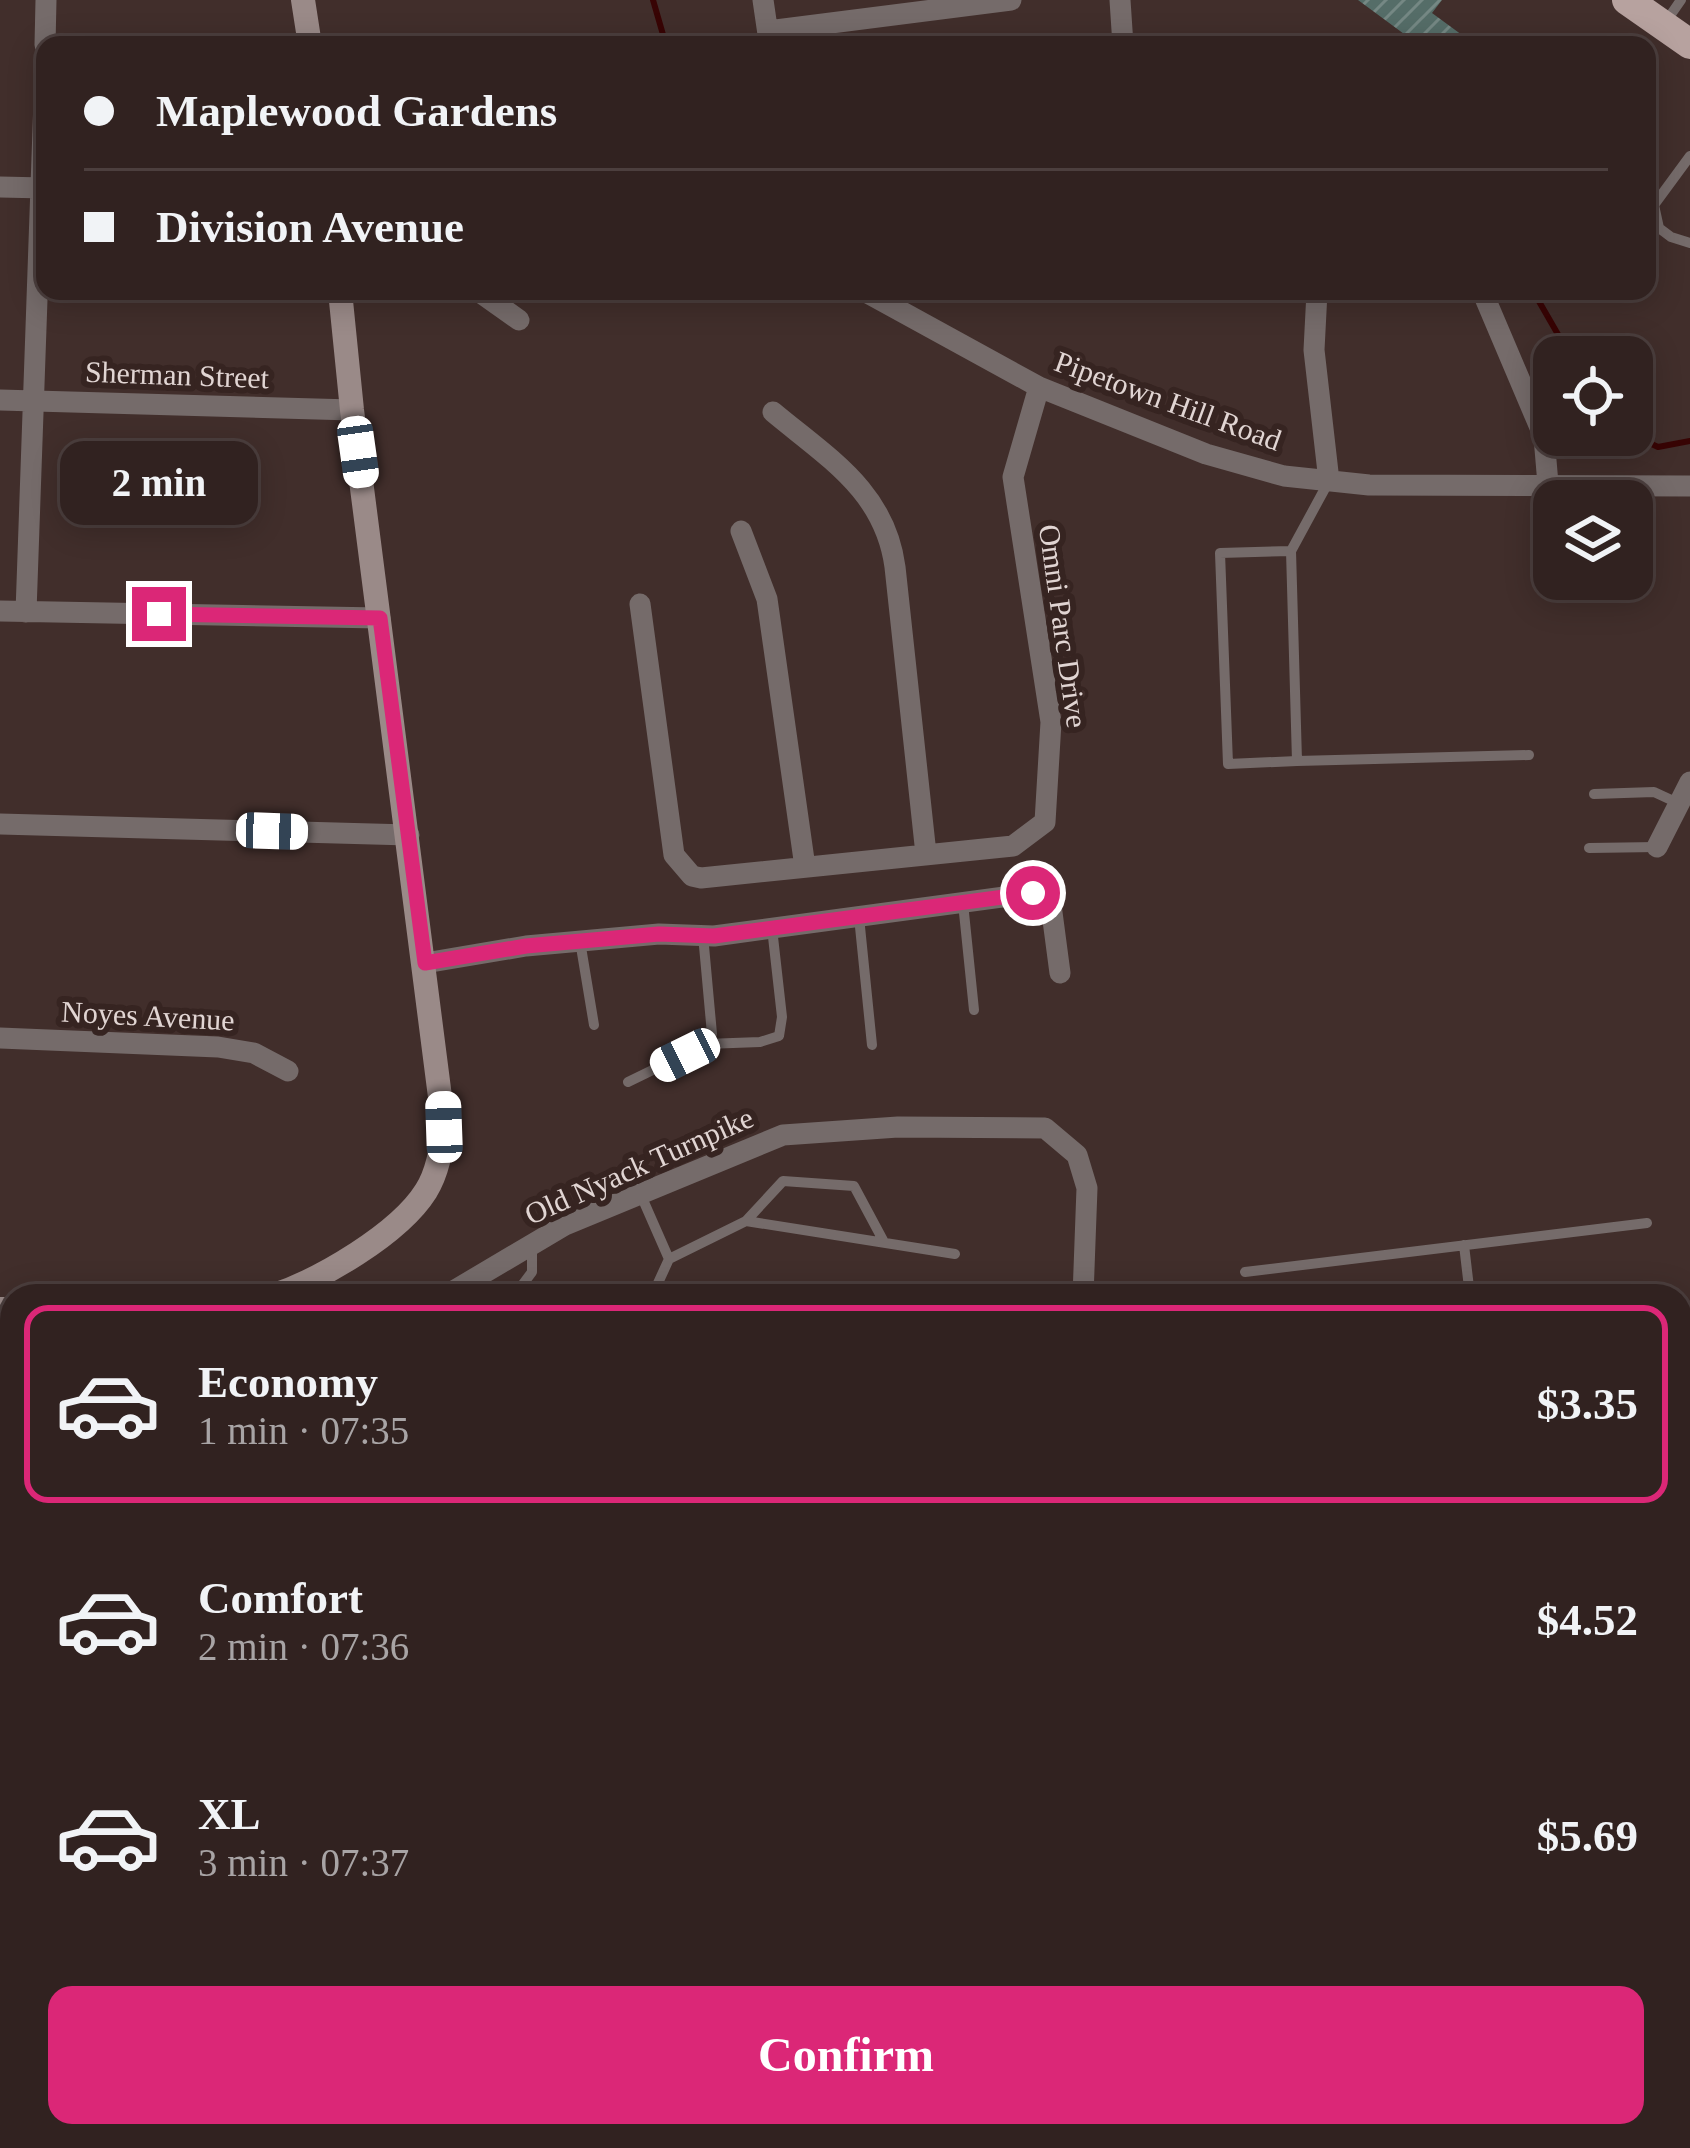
<!DOCTYPE html>
<meta charset="utf-8">
<style>
body{margin:0;font-family:"Times New Roman",serif;background:#392a29;color:#f1f3f6;height:100vh;display:flex;flex-direction:column;font-size:45px;white-space:nowrap}
*{box-sizing:border-box;margin:0}
p{font-size:39px;color:#a8a4a5}
.icon{flex:none;width:66px;height:66px;fill:none;stroke:currentColor;stroke-width:2;stroke-linecap:round;stroke-linejoin:round}
.map{position:relative;flex:1;overflow:hidden}
.drawer{position:absolute;left:0px;top:1284px;width:1692px;height:864px;display:flex;flex-direction:column;background:#312220;border-radius:36px 36px 0 0;box-shadow:0 6px 30px #0003,0 0 0 3px #4c3f3e}
.drawer>*{flex:none}
.hud{position:absolute;left:36px;top:36px;width:1620px;height:264px;border-radius:24px;box-shadow:0 6px 30px #0003,0 0 0 3px #4c3f3e;display:grid;align-content:center;height:264px;padding:0 48px;background:#312220}
.controls{position:absolute;left:1533px;top:336px;display:grid;gap:24px}
.controls a{display:grid;place-items:center;width:120px;height:120px;border-radius:24px;background:#312220;box-shadow:0 6px 30px #0003,0 0 0 3px #4c3f3e;font-size:60px}
.end{position:absolute;width:54px;height:54px;margin:-27px;border:15px solid #db2777;background:#fff;box-shadow:0 0 0 6px #fff}
.from{border-radius:50%}
.bubble{position:absolute;height:84px;border-radius:24px;background:#312220;box-shadow:0 6px 30px #0003,0 0 0 3px #4c3f3e;font-size:39px;font-weight:600;line-height:84px;text-align:center}
.car{position:absolute;width:36px;height:72px;margin:-36px -18px;border-radius:15px;box-shadow:0 0 9px 3px #0007;background:linear-gradient(#fff 24%,#345 0 40%,#fff 0 76%,#345 0 86%,#fff 0)}
.hud b{display:flex;align-items:center;gap:42px;height:114px;font-size:45px}
.hud b+b{border-top:3px solid #4c3f3e}
.hud i{width:30px;height:30px;background:#f1f3f6}
ul{padding:21px 0 0;list-style:none}
li{display:flex;align-items:center;gap:36px;height:198px;margin:0 24px 18px;padding:0 24px;border:6px solid transparent;border-radius:24px}
li div{flex:1}
li b{display:block;font-size:45px}
li em{font-style:normal;font-weight:600}
li.active{border-color:#db2777}
li>.icon{width:108px;height:108px;stroke-width:1.5}
.cta{display:flex;gap:24px;margin-top:auto;padding:24px 48px}
.cta a{flex:1;height:138px;border-radius:24px;background:#db2777;color:#fff;font-size:48px;font-weight:600;line-height:138px;text-align:center}
.map>svg:first-child{display:block}
</style>
<div class="map">
<svg width="1690" height="2148" viewBox="0 0 1690 2148">
<defs>
<pattern id="forest-firs" width="22" height="20" patternUnits="userSpaceOnUse" patternTransform="scale(3)"><rect width="22" height="20" fill="#6e4843"/><path d="M5 1l3.5 6h-7zM16 11l3.5 6h-7z" fill="#82625d"/></pattern>
<pattern id="building-hatch" width="6" height="6" patternUnits="userSpaceOnUse" patternTransform="scale(3)"><rect width="6" height="6" fill="#556d68"/><path d="M-1 1l2-2M0 6l6-6M5 7l2-2" fill="none" stroke="#758884"/></pattern>
</defs>
<rect width="100%" height="100%" fill="#412e2b"/>
<path fill="url(#forest-firs)" d="M165,2136H734L714,2148H89Z"/>
<g fill="none" stroke-linecap="round" stroke-linejoin="round">
<path stroke="#380404" stroke-width="6" d="M653,0L666,45
M1533,291L1571,357
M1632,435L1658,447L1690,441"/>
</g>
<path fill="url(#building-hatch)" d="M1358,0H1442L1432,13L1462,35L1455,45H1419Z"/>
<g fill="none" stroke-linecap="round" stroke-linejoin="round">
<path stroke="#756b6a" stroke-width="10" d="M1665,23L1681,0
M1690,156L1654,205L1659,228L1671,237L1690,243
M1291,551L1220,553L1228,764L1297,761L1291,551L1329,481
M1297,761L1529,755
M1594,794L1654,792L1680,804
M1589,848L1657,847
M963,903L974,1010
M859,917L872,1045
M580,941L594,1025
M706,1044L760,1042L779,1036L782,1017L772,928
M628,1082L706,1044L712,1034L703,935
M640,1193L669,1259L746,1221L955,1254
M746,1221L783,1181L854,1186L884,1242
M1464,1245L1470,1296
M1245,1272L1647,1223
M514,1296L532,1272V1246
M647,1296L653,1294L669,1259
M1368,2136L1374,2148
M1667,2136L1672,2148
M1268,2148L1296,2136"/>
<path stroke="#756b6a" stroke-width="21" d="M763,0L769,41
M1120,0L1123,45
M768,31L1011,0
M45,45L46,0
M0,187L45,188
M478,291L519,320
M864,291L1039,387L1206,454L1284,476L1369,485L1690,486
M1482,291L1544,437L1548,484
M0,400L352,410
M773,412C828,458 885,491 895,567L926,854
M1329,481L1314,350L1317,292L1448,291
M741,531L767,599L805,867
M640,604L674,855L692,876L701,878L1013,846L1045,822L1051,722L1013,477L1039,387
M0,611L380,618
M26,612L45,72
M0,824L409,835
M1657,847L1690,782
M425,963L526,946L659,934L714,936L1033,893L1051,905L1060,973
M0,1038L218,1047L254,1053L288,1071
M445,1296L565,1225L783,1135L898,1127L1045,1128L1077,1155L1087,1188L1083,1296
M1680,1363L1690,1362
M0,1620L12,1613"/>
<path stroke="#9a8a88" stroke-width="24" d="M303,0L310,45
M272,1296C320,1280 399,1234 426,1191C438,1172 441,1149 444,1128L352,410L340,291
M0,1309H12"/>
<path stroke="#b7a29f" stroke-width="30" d="M1627,0L1690,44"/>
<path stroke="#d0b8b5" stroke-width="36" d="M1680,1611L1690,1608
M1680,1652L1690,1646
M1680,1709L1690,1703
M1680,1879L1690,1875
M12,1985L8,2033L12,2116
M14,2136L17,2148
M48,2136L50,2148
M804,2148L825,2136
M900,2148L921,2136
M1073,2148L1094,2136"/>
</g>
<g fill="none" stroke-linecap="round" stroke-linejoin="round">
<path stroke="#db2777" stroke-width="15" d="M159,614L380,618L425,963L526,946L659,934L714,936L1033,893"/>
</g>
<g text-anchor="middle" stroke-width="12" stroke-linejoin="round" paint-order="stroke">
<g font-size="30" fill="#e1d5d3" stroke="#362421">
<text transform="translate(177 375) rotate(2)" y="10">Sherman Street</text>
<text transform="translate(1168 401) rotate(20)" y="10">Pipetown Hill Road</text>
<text transform="translate(1063 626) rotate(82)" y="10">Omni Parc Drive</text>
<text transform="translate(148 1016) rotate(3)" y="10">Noyes Avenue</text>
<text transform="translate(639 1166) rotate(-24)" y="10">Old Nyack Turnpike</text>
</g>
</g>
</svg>
<div class="controls">
<a><svg class="icon" aria-label="locate" viewBox="0 0 24 24"><circle cx="12" cy="12" r="6"/><path d="M12 2v4M12 18v4M2 12h4M18 12h4"/></svg></a>
<a><svg class="icon" aria-label="layers" viewBox="0 0 24 24"><path d="M12 4l9 5-9 5-9-5zM3 14l9 5 9-5"/></svg></a>
</div>
<i class="end from" style="left:1033px;top:893px"></i>
<i class="end" style="left:159px;top:614px"></i>
<div class="bubble" style="left:60px;top:441px;width:198px">2 min</div>
<i class="car" style="left:358px;top:452px;rotate:172deg"></i>
<i class="car" style="left:272px;top:831px;rotate:92deg"></i>
<i class="car" style="left:685px;top:1055px;rotate:244deg"></i>
<i class="car" style="left:444px;top:1127px;rotate:358deg"></i>
<div class="hud">
<b><i class="from"></i>Maplewood Gardens</b>
<b><i></i>Division Avenue</b>
</div>
<section class="drawer">
<ul>
<li class="active"><svg class="icon" aria-label="car" viewBox="0 0 24 24"><path d="M5 17H2v-5l4-1 3-4h7l3 4 3 1v5h-3M9 17h6M6 11h13"/><circle cx="7" cy="17" r="2"/><circle cx="17" cy="17" r="2"/></svg><div><b>Economy</b><p>1 min · 07:35</p></div><em>$3.35</em></li>
<li><svg class="icon" aria-label="car" viewBox="0 0 24 24"><path d="M5 17H2v-5l4-1 3-4h7l3 4 3 1v5h-3M9 17h6M6 11h13"/><circle cx="7" cy="17" r="2"/><circle cx="17" cy="17" r="2"/></svg><div><b>Comfort</b><p>2 min · 07:36</p></div><em>$4.52</em></li>
<li><svg class="icon" aria-label="car" viewBox="0 0 24 24"><path d="M5 17H2v-5l4-1 3-4h7l3 4 3 1v5h-3M9 17h6M6 11h13"/><circle cx="7" cy="17" r="2"/><circle cx="17" cy="17" r="2"/></svg><div><b>XL</b><p>3 min · 07:37</p></div><em>$5.69</em></li>
</ul>
<div class="cta"><a>Confirm</a></div>
</section>
</div>
